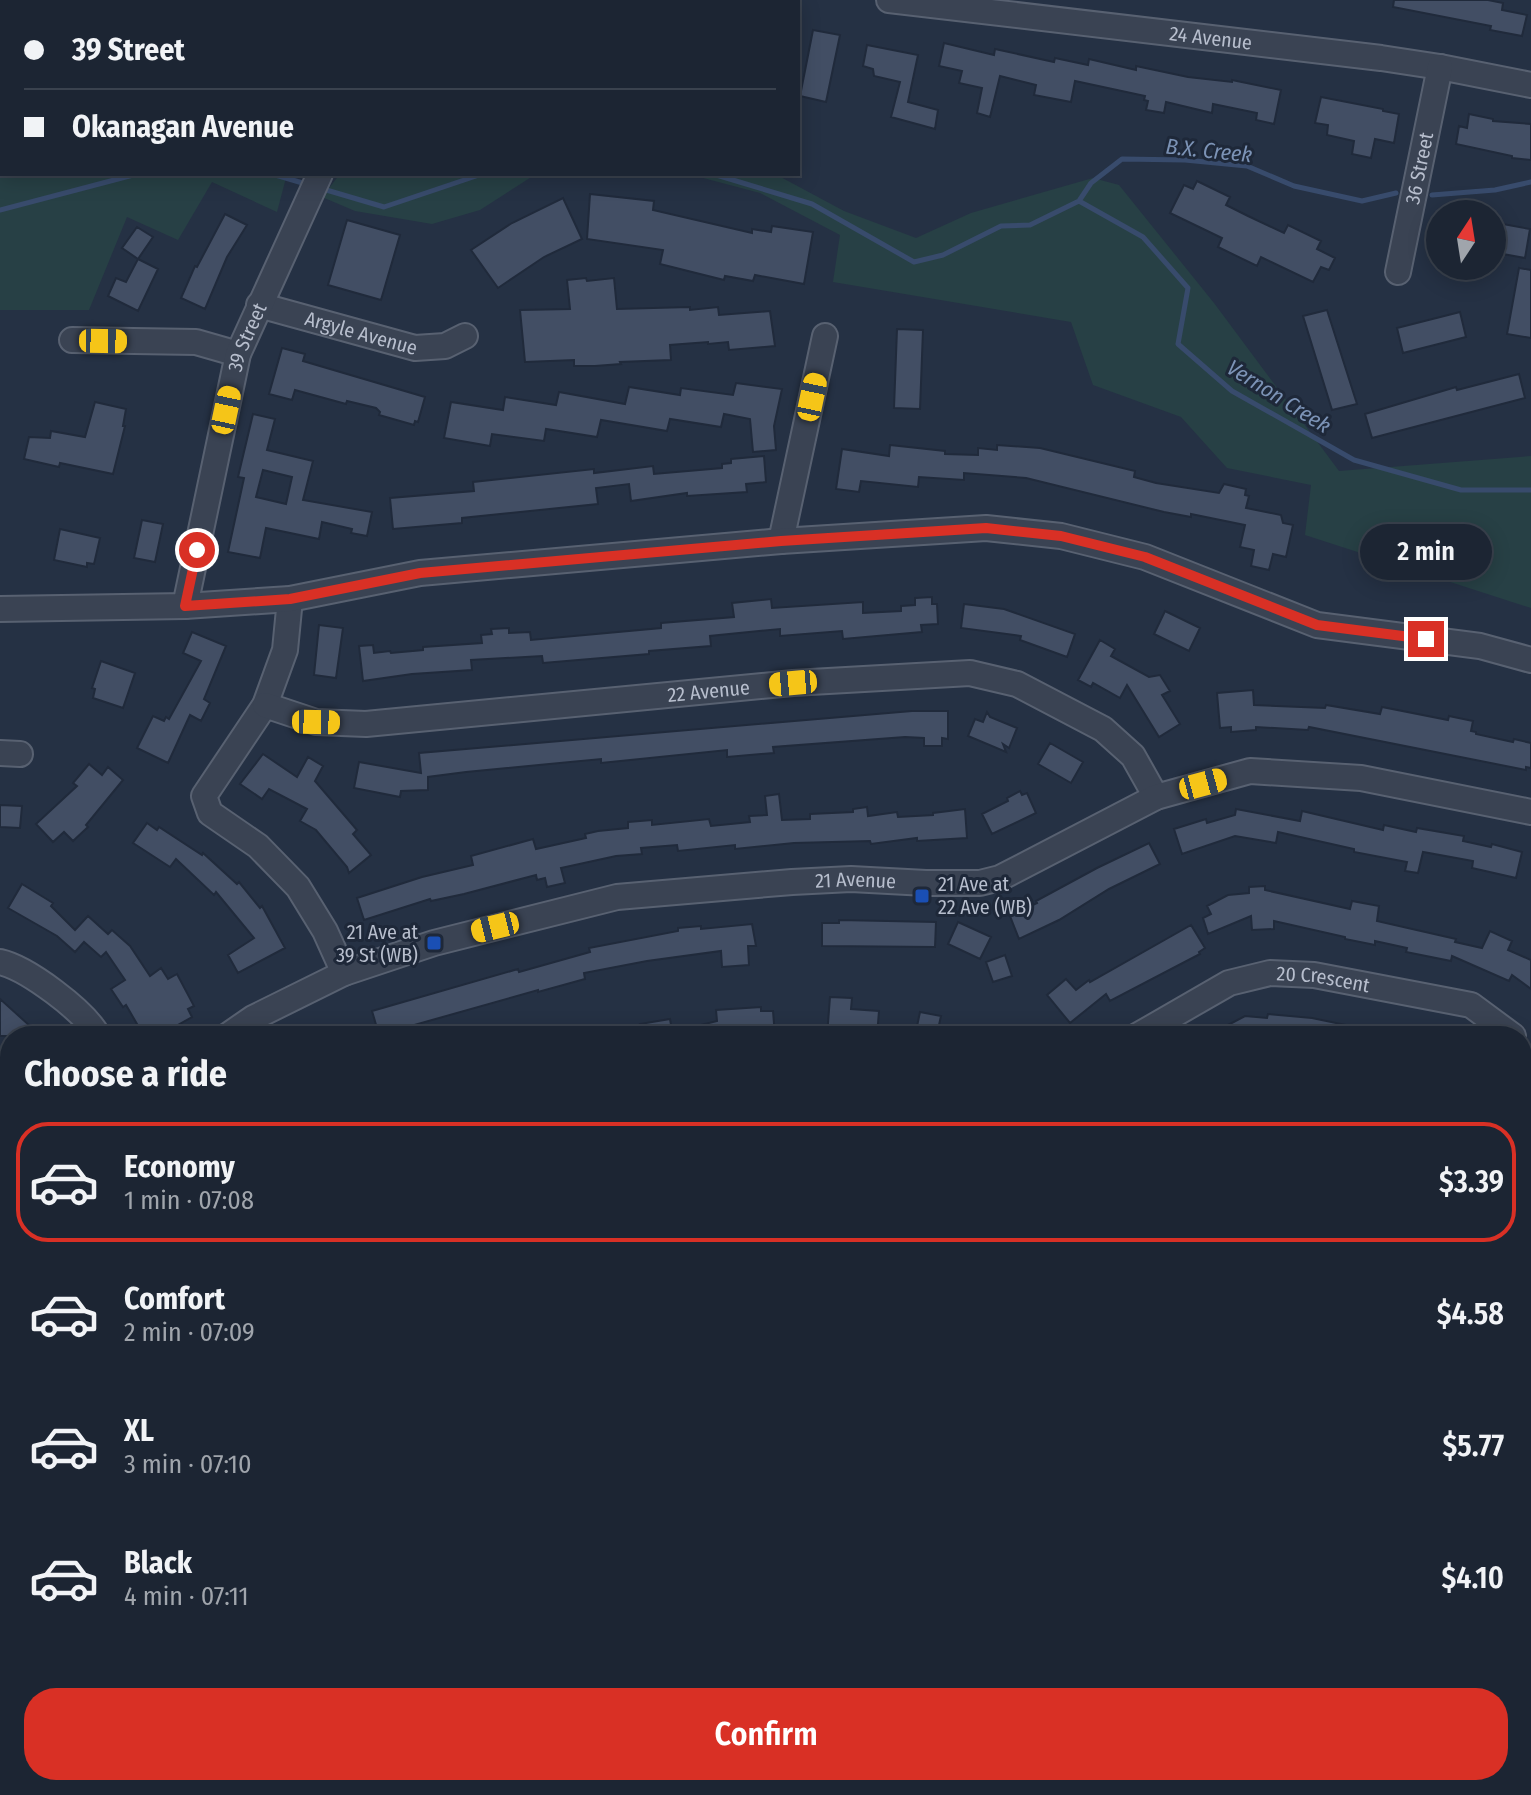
<!DOCTYPE html>
<meta charset="utf-8">
<style>
body{margin:0;font-family:"Fira Sans Condensed",sans-serif;background:#29313f;color:#f1f3f6;height:100vh;display:flex;flex-direction:column;font-size:30px;white-space:nowrap}
*{box-sizing:border-box;margin:0}
p{font-size:26px;color:#a0a5ac}
.icon{flex:none;width:44px;height:44px;fill:none;stroke:currentColor;stroke-width:2;stroke-linecap:round;stroke-linejoin:round}
.map{position:relative;flex:1;overflow:hidden}
.drawer{position:absolute;left:0px;top:1026px;width:1532px;height:770px;display:flex;flex-direction:column;background:#1c2533;border-radius:32px 32px 0 0;box-shadow:0 4px 20px #0003,0 0 0 2px #3a424e}
.drawer>*{flex:none}
.hud{position:absolute;left:0px;top:0px;width:800px;height:176px;box-shadow:0 4px 20px #0003,0 0 0 2px #3a424e;display:grid;align-content:center;height:176px;padding:0 24px;background:#1c2533}
.needle{width:52px;rotate:12deg}
.fabs{position:absolute;left:1426px;top:200px;display:grid;gap:16px}
.fabs a{display:grid;place-items:center;width:80px;height:80px;border-radius:50%;background:#1c2533;box-shadow:0 4px 20px #0003,0 0 0 2px #3a424e;font-size:40px}
.end{position:absolute;width:36px;height:36px;margin:-18px;border:10px solid #d93025;background:#fff;box-shadow:0 0 0 4px #fff}
.from{border-radius:50%}
.bubble{position:absolute;height:56px;border-radius:28px;background:#1c2533;box-shadow:0 4px 20px #0003,0 0 0 2px #3a424e;font-size:26px;font-weight:600;line-height:56px;text-align:center}
.car{position:absolute;width:24px;height:48px;margin:-24px -12px;border-radius:10px;box-shadow:0 0 6px 2px #0007;background:linear-gradient(#f5c518 24%,#345 0 40%,#f5c518 0 76%,#345 0 86%,#f5c518 0)}
.hud b{display:flex;align-items:center;gap:28px;height:76px;font-size:30px}
.hud b+b{border-top:2px solid #3a424e}
.hud i{width:20px;height:20px;background:#f1f3f6}
ul{padding:0;list-style:none}
li{display:flex;align-items:center;gap:24px;height:120px;margin:0 16px 12px;padding:0 8px;border:4px solid transparent;border-radius:32px}
li div{flex:1}
li b{display:block;font-size:30px}
li em{font-style:normal;font-weight:600}
li.on{border-color:#d93025}
li>.icon{width:72px;height:72px;stroke-width:1.5}
h2{padding:0 24px;font-size:36px;line-height:96px}
.action{display:flex;gap:16px;margin-top:auto;padding:16px 24px}
.action a{flex:1;height:92px;border-radius:32px;background:#d93025;color:#fff;font-size:32px;font-weight:600;line-height:92px;text-align:center}
.map>svg:first-child{display:block}
</style>
<div class="map">
<svg width="1531" height="1795" viewBox="0 0 1531 1795">
<rect width="100%" height="100%" fill="#253144"/>
<path fill="#274045" d="M0,113L2,174H287L277,212L212,182L178,240L127,217L89,310H0Z
M340,174H536L480,210L432,224L355,211L322,197Z
M688,174H775L844,211L916,238L971,213L1093,178L1119,185L1214,303L1339,471L1531,456V608L1305,535L1311,485L1227,468L1181,417L1093,385L1071,322L833,282L840,235L760,193Z
M0,1412L10,1414V1643L0,1640Z"/>
<g fill="none" stroke-linecap="round" stroke-linejoin="round">
<path stroke="#384b6c" stroke-width="5" d="M272,174L306,184
M713,174L812,204L914,262L943,255L1001,226L1030,225L1079,201
M323,189L384,207L482,174
M1432,195L1495,190L1531,182
M1079,201L1143,237L1188,288L1178,344L1232,391L1354,460L1461,490H1531
M1079,201L1091,183L1122,159L1185,160L1247,166L1294,186L1362,201L1396,193
M0,210L137,174"/>
</g>
<path fill="#424e64" stroke="#202a3b" stroke-width="2" fill-rule="evenodd" d="M1394,0H1488L1503,3L1502,10L1527,15L1522,36L1490,30L1491,26L1393,7Z
M813,30L840,35L826,102L800,96Z
M944,43L994,55L995,49L1054,62L1055,58L1088,65L1089,59L1136,70V66L1188,77L1232,82V80L1281,90L1274,124L1256,120L1257,113L1213,104L1212,113L1166,102L1164,113L1146,110L1148,101L1144,100L1145,96L1075,81L1071,102L1034,95L1036,85L1000,76L990,117L977,113L982,88L959,83L962,71L939,66Z
M867,45L918,55L908,102L938,110L935,129L891,117L900,82L874,76L873,69L863,66Z
M1321,97L1383,109V111L1399,114L1394,143L1375,139L1371,158L1352,154L1354,141L1327,135L1328,125L1315,123Z
M1469,114L1493,119V121L1531,124V160L1512,158V156L1456,144L1459,126L1467,128Z
M1197,181L1230,197L1226,205L1248,216L1284,233L1288,225L1321,241L1317,249L1335,258L1329,270L1321,267L1313,282L1261,257L1257,266L1218,247L1222,238L1170,213L1184,185L1193,189Z
M590,194L654,201L653,210L752,233V229L771,232L772,226L813,232L804,284L755,275L753,281L725,276L724,280L660,264L663,250L587,239Z
M563,198L582,239L544,257L498,288L471,250L512,223Z
M225,214L247,225L227,257L205,309L181,298L195,266L197,267Z
M347,220L400,235L381,300L328,285Z
M1492,222L1530,229L1525,258L1492,252Z
M137,227L153,237L138,259L122,248Z
M138,259L158,269L138,311L108,296L116,278L126,282Z
M1519,268L1531,270V338L1507,334Z
M586,278L587,281L614,278L617,309L690,307V310L718,307L719,315L770,311L775,346L729,350L728,342L708,344V342L670,345L671,360L620,362L621,364L595,366H574V360L525,362L520,310L570,309L567,280Z
M1327,310L1357,404L1332,410L1303,316Z
M1460,312L1466,337L1403,353L1397,328Z
M897,329L923,330L920,409L894,408Z
M282,348L305,354L303,361L425,397L418,422L415,421L414,425L379,415L380,412L376,408L347,401L346,404L295,390L292,400L269,394Z
M1519,374L1525,398L1372,438L1365,414L1456,387L1457,390Z
M736,383L782,389L774,426L776,450L753,452L750,419L724,414L721,427L670,419L667,431L601,420L597,437L546,429L544,441L492,434L490,446L444,438L451,402L503,410L505,397L556,405L559,392L625,404L629,387L680,395L681,388L733,395Z
M95,402L126,409L123,426H125L113,474L60,463L59,467L24,459L29,437L50,438L51,431L85,437Z
M253,414L275,419L267,450L313,461L303,500L372,512L367,536L351,533L352,529L322,522L319,539L266,528L260,558L228,552L244,478L238,477ZM263,470L292,477L286,504L256,497Z
M890,445L945,451V454L978,455V448L997,450V445L1040,448L1135,471L1134,477L1156,483L1219,493L1224,484L1246,489L1245,495L1249,496L1246,508L1281,515L1283,523L1293,525L1286,557L1273,554L1269,570L1251,566L1254,550L1240,547L1245,525L1191,514V517L1164,512L1026,478L964,473V480L919,477L918,487L861,481L859,492L836,489L842,449L889,456Z
M764,456L766,482L746,484L747,492L687,496V493L631,501L629,484L596,488L598,504L462,518V523L393,529L390,498L474,491L473,482L594,469V473L653,466L654,474L722,468V464L731,463V459Z
M142,520L163,524L155,562L134,558Z
M60,529L100,538L94,564L87,563V567L54,560Z
M932,597V604H937L938,624L921,625L922,632L843,639L842,631L780,636V629L710,636L711,646L649,651V654L543,663L542,656L471,660L472,670L412,674L363,681L359,646L373,645L374,653L390,651L391,653L423,650V647L482,643L481,635L492,634L491,629L509,628V633L530,632L531,640L661,628V623L734,617L732,603L771,599L772,608L863,602V613L901,611V606L915,605V598Z
M964,604L1004,609L1075,634L1067,657L1020,640L1021,636L961,628Z
M1165,611L1200,628L1189,651L1154,634Z
M319,625L343,628L336,678L314,675Z
M192,632L226,646L204,699L210,703L201,721L190,715L168,763L137,748L153,716L164,721L166,717L169,719L201,661L183,653Z
M1100,640L1115,649L1111,656L1149,677L1160,675L1170,691L1162,695L1180,724L1159,737L1127,685L1120,698L1093,683L1091,687L1078,680Z
M101,661L135,673L123,708L93,698L95,689L92,688Z
M1253,690L1254,705L1325,708L1326,705L1380,714L1382,707L1448,720L1449,716L1473,721L1471,731L1476,732V734L1513,742L1514,739L1531,743V768L1526,767V770L1309,727L1308,730L1256,727V730L1231,732V727L1220,728L1217,693Z
M912,711H948V739L942,738V746H924V738L905,737L773,747L774,753L727,757V750L601,763V759L466,772L428,777V790L401,791L400,797L354,788L359,762L421,773L419,753Z
M987,712L990,717L1017,728L1009,748L1003,744L1006,752L968,736L975,719L983,722Z
M1050,743L1083,762L1071,783L1038,764Z
M263,754L297,777L308,757L323,766L315,781L357,830L353,834L371,855L349,873L347,867L316,830L300,821L307,809L269,789L262,799L240,784Z
M89,764L102,775L108,767L123,780L86,825L88,827L73,841L64,832L53,842L36,824L77,786L73,783Z
M1020,791L1022,795L1027,793L1036,813L992,834L982,814L1008,801L1007,798Z
M779,794L782,820L810,819V814L853,812V809L867,807L868,816L897,812L898,817L933,815V813L965,809L967,838L917,841V838L871,844L870,841L794,843L735,849V845L678,851L677,845L641,848L642,854L616,856L561,868L565,883L547,887L545,878L537,880L536,875L464,894L431,901L430,899L364,920L357,898L422,877L473,865L471,856L533,839L536,849L586,838L585,834L598,831L628,828V822L652,820V825L709,819L711,826L750,822L749,816L767,815L765,796Z
M0,805L22,806L20,828L0,827Z
M1236,809L1300,821L1302,811L1383,830L1384,825L1416,832L1417,828L1464,836L1463,841L1491,847L1492,844L1522,852L1516,878L1472,868L1473,861L1423,852L1418,873L1405,871L1407,862L1354,852V849L1278,832L1276,843L1235,836L1182,854L1174,829L1206,819L1207,823L1235,815Z
M147,823L157,830L159,827L202,855L203,853L237,884L239,882L260,908L262,906L285,948L238,973L228,955L254,938L216,892L214,895L176,859L170,867L133,843Z
M1149,843L1160,864L1109,889L1059,920L1019,939L1010,916L1037,903L1036,901L1097,868Z
M22,884L53,903L51,906L75,930L88,916L108,934L112,930L130,946L150,976L161,968L168,979L177,974L194,1006L188,1009L192,1017L158,1036H144L126,1005L123,1007L111,989L125,980L106,952L101,957L84,942L75,952L57,936L8,908Z
M1265,886V890L1350,909L1352,901L1379,906L1377,921L1456,939L1455,942L1482,948L1490,931L1512,941L1508,950L1531,960V989L1512,975L1509,981L1452,956L1451,961L1406,952L1407,948L1375,941V945L1345,939V937L1274,921V929L1252,930L1251,916L1208,934L1203,918L1211,914L1207,906L1228,895L1249,893V887Z
M839,920L936,922L935,947L822,946V923H839Z
M958,922L991,937L980,959L948,944Z
M752,924L756,946H748L749,965L722,967L721,951L647,961L584,973L585,979L538,992V990L379,1035L372,1011L518,969L519,972L590,952L589,948L678,931V928L701,926V929Z
M1191,925L1205,948L1199,952L1200,954L1110,1001L1106,994L1070,1023L1047,995L1066,979L1076,990L1089,980L1090,982Z
M1005,955L1012,976L993,982L986,962Z
M830,997L852,998L851,1009L879,1011L877,1036H827Z
M0,999L30,1026L21,1036H0Z
M761,1007V1011H773L775,1036H678L677,1031L717,1021L716,1010Z
M920,1012L941,1016L939,1025L965,1033L964,1036H915Z
M1268,1014L1312,1018L1365,1029L1364,1036H1207L1245,1016L1267,1018Z
M670,1019L673,1036H642L640,1024Z"/>
<g fill="none" stroke-linecap="round" stroke-linejoin="round">
<defs>
<g id="minor">
<path id="s1" d="M889,0L1381,58L1440,67L1531,85"/>
<path d="M357,2V0"/>
<path id="s2" d="M1398,272L1440,67"/>
<path id="s3" d="M259,305L415,348L445,346L465,336"/>
<path d="M72,340L196,342L238,354"/>
<path d="M781,541L825,336"/>
<path d="M290,599L285,650L265,705L204,796L210,813L258,846L298,887L325,931L344,973"/>
<path id="s4" d="M185,606L238,354L320,174"/>
<path d="M0,609L185,606L290,599L420,573L781,541L986,528L1061,536L1145,557L1317,625L1480,646L1531,660"/>
<path id="s5" d="M265,705L316,722L366,724L793,683L970,673L1017,684L1103,729L1133,756L1156,797"/>
<path d="M0,753L20,754"/>
<path d="M0,962C27,968 85,1011 98,1036"/>
<path id="s6" d="M227,1036L253,1018L344,973L434,943L617,897L792,882L851,879L926,883H980L1000,878L1156,797L1250,771L1361,778L1531,812"/>
<path id="s7" d="M1137,1036L1229,983L1270,973L1314,975L1471,1005L1513,1036"/>
<path d="M0,1126L10,1123"/>
<path d="M1522,1198L1531,1186"/>
<path d="M0,1251L10,1266"/>
<path d="M1522,1507L1531,1514"/>
<path d="M1522,1632L1531,1618"/>
<path d="M1522,1661L1531,1668"/>
<path d="M0,1765L10,1767"/>
<path d="M92,1786L136,1795"/>
<path d="M479,1786L523,1795"/>
<path d="M249,1795L292,1786"/>
<path d="M680,1795L682,1786"/>
<path d="M928,1795L930,1786"/>
<path d="M1397,1795L1404,1786"/>
</g>
</defs>
<use href="#minor" stroke="#586171" stroke-width="28"/>
<use href="#minor" stroke="#3a4353" stroke-width="24"/>
</g>
<g fill="none" stroke-linecap="round" stroke-linejoin="round">
<path stroke="#d93025" stroke-width="10" d="M197,550L185,606L290,599L420,573L781,541L986,528L1061,536L1145,557L1317,625L1426,639"/>
</g>
<g fill="#1a4fb4" stroke="#1e2839" stroke-width="3">
<rect x="914" y="888" width="16" height="16" rx="4"/>
<rect x="426" y="935" width="16" height="16" rx="4"/>
</g>
<g text-anchor="middle" stroke-width="6" stroke-linejoin="round" paint-order="stroke">
<g font-size="20" fill="#b7becd" stroke="#1e2839">
<text dy="7" stroke="none"><textPath href="#s1" startOffset="324">24 Avenue</textPath></text>
<text dy="7" stroke="none"><textPath href="#s2" startOffset="106">36 Street</textPath></text>
<text dy="7" stroke="none"><textPath href="#s3" startOffset="106">Argyle Avenue</textPath></text>
<text dy="7" stroke="none"><textPath href="#s4" startOffset="276">39 Street</textPath></text>
<text dy="7" stroke="none"><textPath href="#s5" startOffset="448">22 Avenue</textPath></text>
<text dy="7" stroke="none"><textPath href="#s6" startOffset="656">21 Avenue</textPath></text>
<text dy="7" stroke="none"><textPath href="#s7" startOffset="202">20 Crescent</textPath></text>
</g>
<g font-size="20" fill="#b7becd" stroke="#1e2839" text-anchor="start">
<text x="938" y="891">21 Ave at<tspan x="938" dy="23">22 Ave (WB)</tspan></text>
<text x="418" y="939" text-anchor="end">21 Ave at<tspan x="418" dy="23">39 St (WB)</tspan></text>
</g>
<g font-size="22" font-style="italic" fill="#7c93b6" stroke="#1e2839">
<text transform="translate(1209 150) rotate(6)" y="8">B.X. Creek</text>
<text transform="translate(1279 396) rotate(32)" y="8">Vernon Creek</text>
</g>
</g>
</svg>
<div class="fabs">
<a><svg class="needle" viewBox="-14 -14 28 28"><path d="M0-13l5 13h-10z" fill="#e53935"/><path d="M0 13l5-13h-10z" fill="#a0a5ac"/></svg></a>
</div>
<i class="end from" style="left:197px;top:550px"></i>
<i class="end" style="left:1426px;top:639px"></i>
<div class="bubble" style="left:1360px;top:524px;width:132px">2 min</div>
<i class="car" style="left:103px;top:341px;rotate:91deg"></i>
<i class="car" style="left:812px;top:397px;rotate:12deg"></i>
<i class="car" style="left:226px;top:410px;rotate:12deg"></i>
<i class="car" style="left:793px;top:683px;rotate:265deg"></i>
<i class="car" style="left:316px;top:722px;rotate:91deg"></i>
<i class="car" style="left:1203px;top:784px;rotate:75deg"></i>
<i class="car" style="left:495px;top:927px;rotate:256deg"></i>
<div class="hud">
<b><i class="from"></i>39 Street</b>
<b><i></i>Okanagan Avenue</b>
</div>
<section class="drawer">
<h2>Choose a ride</h2>
<ul>
<li class="on"><svg class="icon" aria-label="car" viewBox="0 0 24 24"><path d="M5 17H2v-5l4-1 3-4h7l3 4 3 1v5h-3M9 17h6M6 11h13"/><circle cx="7" cy="17" r="2"/><circle cx="17" cy="17" r="2"/></svg><div><b>Economy</b><p>1 min · 07:08</p></div><em>$3.39</em></li>
<li><svg class="icon" aria-label="car" viewBox="0 0 24 24"><path d="M5 17H2v-5l4-1 3-4h7l3 4 3 1v5h-3M9 17h6M6 11h13"/><circle cx="7" cy="17" r="2"/><circle cx="17" cy="17" r="2"/></svg><div><b>Comfort</b><p>2 min · 07:09</p></div><em>$4.58</em></li>
<li><svg class="icon" aria-label="car" viewBox="0 0 24 24"><path d="M5 17H2v-5l4-1 3-4h7l3 4 3 1v5h-3M9 17h6M6 11h13"/><circle cx="7" cy="17" r="2"/><circle cx="17" cy="17" r="2"/></svg><div><b>XL</b><p>3 min · 07:10</p></div><em>$5.77</em></li>
<li><svg class="icon" aria-label="car" viewBox="0 0 24 24"><path d="M5 17H2v-5l4-1 3-4h7l3 4 3 1v5h-3M9 17h6M6 11h13"/><circle cx="7" cy="17" r="2"/><circle cx="17" cy="17" r="2"/></svg><div><b>Black</b><p>4 min · 07:11</p></div><em>$4.10</em></li>
</ul>
<div class="action"><a>Confirm</a></div>
</section>
</div>
